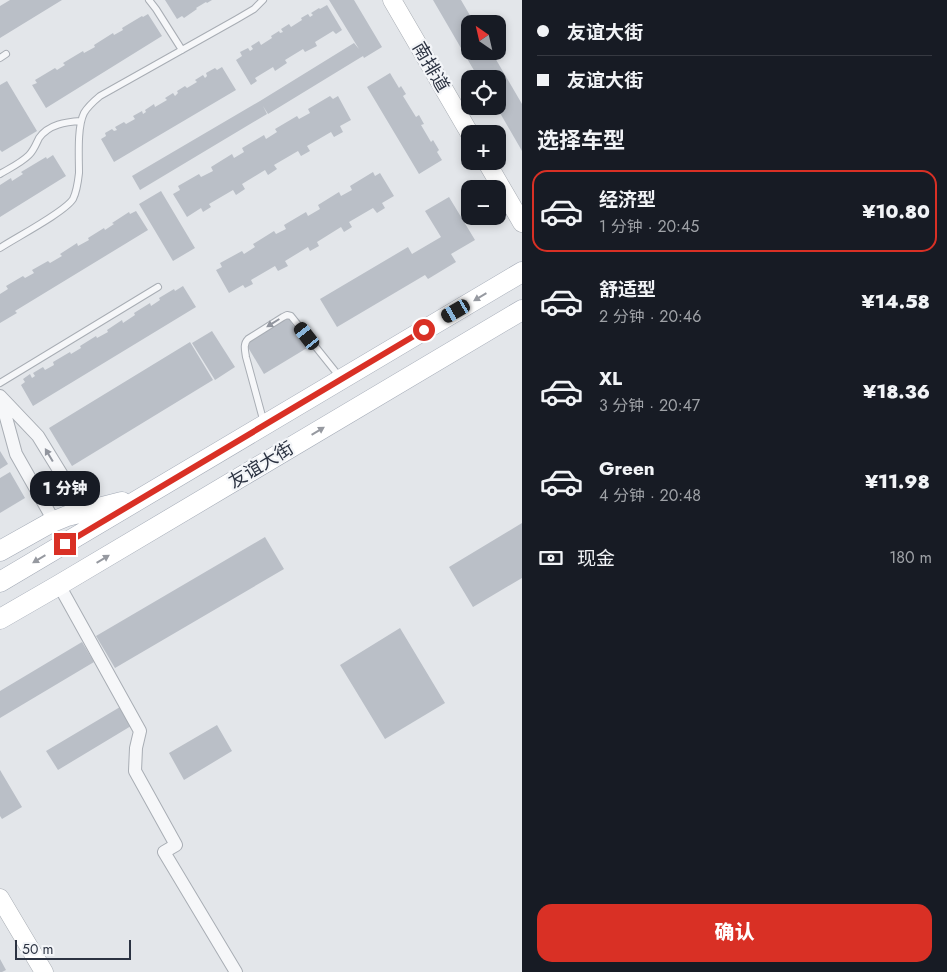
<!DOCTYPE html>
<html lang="zh">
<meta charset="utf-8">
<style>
body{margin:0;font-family:Jost,"Noto Sans SC",sans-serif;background:#242831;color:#f1f3f6;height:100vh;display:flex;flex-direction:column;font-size:19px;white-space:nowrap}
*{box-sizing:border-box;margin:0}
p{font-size:16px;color:#9ea1a6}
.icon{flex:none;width:28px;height:28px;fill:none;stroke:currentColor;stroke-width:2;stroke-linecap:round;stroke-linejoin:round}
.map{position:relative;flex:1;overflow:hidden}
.details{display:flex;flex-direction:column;background:#171b24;width:425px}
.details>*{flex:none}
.top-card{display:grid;align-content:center;height:110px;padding:0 15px;background:#171b24}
.needle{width:32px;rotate:326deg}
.tools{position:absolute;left:461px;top:15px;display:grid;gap:10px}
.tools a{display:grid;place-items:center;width:45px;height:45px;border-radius:10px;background:#171b24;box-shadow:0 2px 8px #0003;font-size:25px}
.scale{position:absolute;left:15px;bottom:12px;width:116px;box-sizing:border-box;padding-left:5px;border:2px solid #2c3342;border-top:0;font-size:14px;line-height:18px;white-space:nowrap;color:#2c3342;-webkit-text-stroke:4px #f3f5f8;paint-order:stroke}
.end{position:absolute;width:22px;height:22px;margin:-11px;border:6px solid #d93025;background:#fff;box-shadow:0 0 0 2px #fff}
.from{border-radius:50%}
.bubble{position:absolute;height:35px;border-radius:15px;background:#171b24;box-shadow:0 2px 8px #0003;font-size:16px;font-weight:800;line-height:35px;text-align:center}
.car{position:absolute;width:15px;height:30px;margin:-15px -8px;border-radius:6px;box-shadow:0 0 4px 1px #0007;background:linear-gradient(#222 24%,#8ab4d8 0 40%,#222 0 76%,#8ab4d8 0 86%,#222 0)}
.top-card b{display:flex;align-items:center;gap:18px;height:48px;font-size:19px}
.top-card b+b{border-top:1px solid #363941}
.top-card i{width:12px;height:12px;background:#f1f3f6}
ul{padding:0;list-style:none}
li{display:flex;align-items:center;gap:15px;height:82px;margin:0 10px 8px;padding:0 5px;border:2px solid transparent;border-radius:15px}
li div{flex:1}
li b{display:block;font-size:19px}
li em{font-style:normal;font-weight:800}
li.on{border-color:#d93025}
li>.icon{width:45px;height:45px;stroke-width:1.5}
h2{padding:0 15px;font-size:22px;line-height:60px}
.pay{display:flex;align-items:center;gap:12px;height:55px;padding:0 15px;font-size:19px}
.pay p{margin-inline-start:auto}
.cta{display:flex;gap:10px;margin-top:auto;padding:10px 15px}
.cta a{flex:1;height:58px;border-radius:15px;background:#d93025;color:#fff;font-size:20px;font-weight:800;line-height:58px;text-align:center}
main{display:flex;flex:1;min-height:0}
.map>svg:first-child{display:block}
</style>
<main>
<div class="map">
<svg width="522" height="972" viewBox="0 0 522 972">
<rect width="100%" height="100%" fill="#e3e6ea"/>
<path fill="#babfc7" d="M10,0H62L0,38V6Z
M165,0H212L207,3L206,2L196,8L197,9L184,18L182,16L177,19Z
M329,0H354L382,47L364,58L363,56L268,114L263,106L267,114L140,190L132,176L260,101L354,43L359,49Z
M433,0H461L475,24H470V51H491L522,104V151L496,106H498V79H479Z
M327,5L342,30L336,34L333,31L315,42L317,46L305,52L303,49L285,60L287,63L275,71L273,67L255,78L257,81L251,85L236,60L242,56L240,52L248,48L250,51L253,49L251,46L259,41L261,45L272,38L271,36L279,31L280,33L283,32L281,29L289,24L291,27L302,20L301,18L308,14L310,17L313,15L311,13L319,8L320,9Z
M148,14L162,36L46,108L32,85L37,83L35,80L55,68L57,70L65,65L63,63L83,51L84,53L95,47L94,45L113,33L114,35L123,30L122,28L142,16L143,17Z
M222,67L236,90L114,162L101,139L106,136L105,133L112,129L114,131L117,130L115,127L124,122L126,124L135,119L133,116L142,111L143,114L146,112L145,110L154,104L155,107L167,100L165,98L173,93L175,96L178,93L177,91L185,86L187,88L197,82L195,80L203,75L205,78L207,76L206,73L215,68L217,70Z
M390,73L399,88L401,86L406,94L403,96L416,117L419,115L424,124L421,125L431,142L433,140L439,150L437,152L442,160L419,174L367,87Z
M7,81L37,131L2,152L0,150V85Z
M330,96L333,99L338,96L351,120L340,126L343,132L334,137L331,132L307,146L310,151L301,156L298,151L274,165L277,169L268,175L265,170L242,184L245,189L236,195L233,190L209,204L211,207L203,212L201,208L187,217L173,194L180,190L178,186L199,174L201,177L213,171L211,167L232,154L234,158L244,152L242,148L264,135L266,139L277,132L275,129L297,116L299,119L310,113L308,109Z
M53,155L66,176L0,217V185L11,178L12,181L23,174L21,172L46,157L47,159Z
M373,172L375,176L380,173L394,196L382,203L385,208L377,213L373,208L349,222L352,227L344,232L341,227L317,242L319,246L310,251L308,247L285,261L288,266L278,271L275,266L251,280L253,284L245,288L243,285L229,293L216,270L222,267L220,263L242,251L244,254L255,247L253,244L274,231L276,234L286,229L284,225L306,212L308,216L320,209L318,205L339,192L341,196L352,190L350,186Z
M161,191L195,248L173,261L139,204Z
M449,197L475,240L451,254L456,262L428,279L425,275L337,327L320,299L408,247L412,254L441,237L425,211Z
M136,211L148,230L15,311L17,313L0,323V294L8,289L6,286L23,276L25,278L34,273L32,270L48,261L50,263L62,256L60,254L77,243L78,246L89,240L88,238L104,228L105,230L114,224L112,223L129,212L130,214Z
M183,286L196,307L33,406L21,385L25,382L23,379L30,374L32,378L35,376L33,373L43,367L45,370L54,365L53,362L70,352L71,354L81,348L80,346L96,336L97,338L108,332L107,330L122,320L123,323L135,315L134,313L150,303L151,306L160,300L159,298L174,289L175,291Z
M286,314L307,348L264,374L243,339Z
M212,331L235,367L215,380L192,343Z
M190,342L213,380L72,466L49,428Z
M0,451L8,464L0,469Z
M10,472L25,498L0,513V478Z
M522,523V578L473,607L449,567Z
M265,537L284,569L115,668L96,636Z
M400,628L445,703L385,739L340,665Z
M82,642L94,662L0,718V691Z
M120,707L131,726L58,770L46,751Z
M217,725L232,751L184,780L169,753Z
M0,770L22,807L2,819L0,816Z
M0,959L6,970L2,972H0Z"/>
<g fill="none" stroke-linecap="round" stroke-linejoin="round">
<defs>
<path id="lane" d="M149,0L156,9L182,50
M0,58L6,54
M0,174C10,168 21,163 29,155C34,150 36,144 39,138C49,124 66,122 81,121
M0,248C15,238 65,212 73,199C77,191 78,182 79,173C79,157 77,127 84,113C88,106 94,101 100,96L237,19L254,9L263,0
M0,383L158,287
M264,423L246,357C245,350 243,344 248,339L283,317L287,315L291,316L339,376"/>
<path id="street" d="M0,396L38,436L84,511
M1,399L16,454L54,521
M59,585L140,731L136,748L135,771L176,845L164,852L236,972"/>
<path id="secondary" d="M392,0L470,134
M486,161L522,223
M0,898L44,972"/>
<path id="primary" d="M0,551L50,523L67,516L122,502
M0,582L522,272
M0,619L59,585L522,310"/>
</defs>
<use href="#lane" stroke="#a8adb4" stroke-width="8"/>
<use href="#street" stroke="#a8adb4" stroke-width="14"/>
<use href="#secondary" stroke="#a8adb4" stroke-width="19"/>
<use href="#primary" stroke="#a3aab6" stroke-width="21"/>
<use href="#lane" stroke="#f6f7f9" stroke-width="6"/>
<use href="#street" stroke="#f6f7f9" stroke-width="12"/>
<use href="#secondary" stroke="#fff" stroke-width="18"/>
<use href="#primary" stroke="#fff" stroke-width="20"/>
</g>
<defs><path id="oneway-solid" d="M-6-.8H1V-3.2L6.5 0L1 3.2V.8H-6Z" transform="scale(1.25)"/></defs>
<g fill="#9699a0">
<use href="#oneway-solid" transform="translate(480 297) rotate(149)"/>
<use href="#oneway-solid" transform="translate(318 431) rotate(-31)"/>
<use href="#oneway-solid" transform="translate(39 559) rotate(149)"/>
<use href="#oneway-solid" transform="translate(103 559) rotate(-31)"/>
</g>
<g fill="#91959e">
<use href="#oneway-solid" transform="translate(273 323) rotate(148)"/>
<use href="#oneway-solid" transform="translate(49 455) rotate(-121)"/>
</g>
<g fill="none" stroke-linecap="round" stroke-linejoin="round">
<path stroke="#d93025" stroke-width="6" d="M65,544L424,330"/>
</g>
<g text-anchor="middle" stroke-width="4.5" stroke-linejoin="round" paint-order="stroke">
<g font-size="18" fill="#2c3342" stroke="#f3f5f8">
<text transform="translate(431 67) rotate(60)" y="6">南排道</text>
<text transform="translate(261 465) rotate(-31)" y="6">友谊大街</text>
</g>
</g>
</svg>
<div class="tools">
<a><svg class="needle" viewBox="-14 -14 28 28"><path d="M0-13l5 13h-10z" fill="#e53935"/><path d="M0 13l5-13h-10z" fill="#9ea1a6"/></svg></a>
<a><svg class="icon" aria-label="locate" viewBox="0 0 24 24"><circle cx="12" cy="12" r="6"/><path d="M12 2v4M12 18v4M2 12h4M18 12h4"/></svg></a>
<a>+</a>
<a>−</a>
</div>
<div class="scale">50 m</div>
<i class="end from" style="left:424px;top:330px"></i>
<i class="end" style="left:65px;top:544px"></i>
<div class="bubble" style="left:30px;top:471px;width:70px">1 分钟</div>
<i class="car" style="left:456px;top:311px;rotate:240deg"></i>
<i class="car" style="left:307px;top:336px;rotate:322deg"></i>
</div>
<section class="details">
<div class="top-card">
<b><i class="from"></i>友谊大街</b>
<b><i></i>友谊大街</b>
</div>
<h2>选择车型</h2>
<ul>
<li class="on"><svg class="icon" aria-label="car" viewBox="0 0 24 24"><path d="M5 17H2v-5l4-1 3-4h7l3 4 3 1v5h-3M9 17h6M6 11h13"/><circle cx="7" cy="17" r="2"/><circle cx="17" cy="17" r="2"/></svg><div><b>经济型</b><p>1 分钟 · 20:45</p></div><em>¥10.80</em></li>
<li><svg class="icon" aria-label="car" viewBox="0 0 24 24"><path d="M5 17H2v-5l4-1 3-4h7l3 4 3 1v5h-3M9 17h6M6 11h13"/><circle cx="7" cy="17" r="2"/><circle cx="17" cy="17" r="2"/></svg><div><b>舒适型</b><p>2 分钟 · 20:46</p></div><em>¥14.58</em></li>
<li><svg class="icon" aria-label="car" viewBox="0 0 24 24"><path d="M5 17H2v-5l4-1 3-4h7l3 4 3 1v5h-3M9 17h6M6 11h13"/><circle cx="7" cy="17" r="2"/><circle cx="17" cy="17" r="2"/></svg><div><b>XL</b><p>3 分钟 · 20:47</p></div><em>¥18.36</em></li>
<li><svg class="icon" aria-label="car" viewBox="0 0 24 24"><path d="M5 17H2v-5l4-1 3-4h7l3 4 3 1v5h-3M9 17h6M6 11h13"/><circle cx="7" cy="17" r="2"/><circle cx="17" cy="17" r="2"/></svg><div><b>Green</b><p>4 分钟 · 20:48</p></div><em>¥11.98</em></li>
</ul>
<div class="pay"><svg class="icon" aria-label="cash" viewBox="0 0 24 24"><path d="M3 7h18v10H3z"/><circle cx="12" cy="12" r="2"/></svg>现金<p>180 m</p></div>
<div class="cta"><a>确认</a></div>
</section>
</main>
